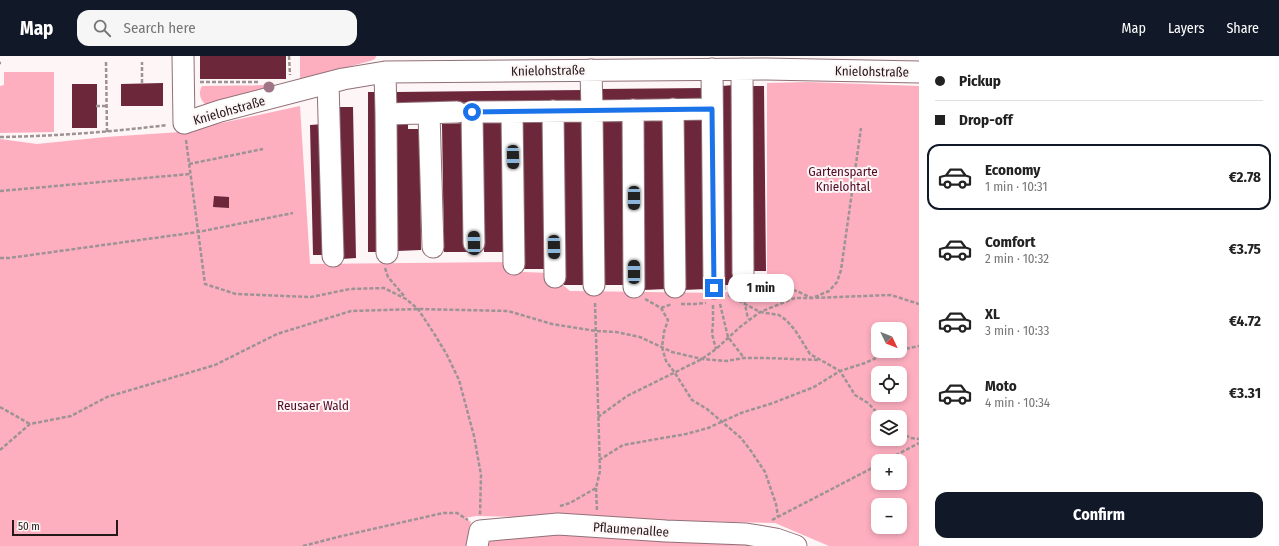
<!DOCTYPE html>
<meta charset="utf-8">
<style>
body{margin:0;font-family:"Fira Sans Condensed",sans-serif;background:#f6f6f6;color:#222;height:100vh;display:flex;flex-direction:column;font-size:15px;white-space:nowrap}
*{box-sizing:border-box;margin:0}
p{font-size:13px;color:#767676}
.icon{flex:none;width:22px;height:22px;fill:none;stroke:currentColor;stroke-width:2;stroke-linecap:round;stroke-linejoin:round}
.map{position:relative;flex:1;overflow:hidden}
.details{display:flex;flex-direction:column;background:#fff;width:360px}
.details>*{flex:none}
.banner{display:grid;align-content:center;height:88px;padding:0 16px;background:#fff}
.needle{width:26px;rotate:133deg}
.controls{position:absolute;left:871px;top:266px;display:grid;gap:8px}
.controls a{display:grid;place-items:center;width:36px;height:36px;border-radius:8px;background:#fff;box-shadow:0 2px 6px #0003;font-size:20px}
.scale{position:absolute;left:12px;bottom:10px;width:106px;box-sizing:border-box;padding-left:4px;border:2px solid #24181a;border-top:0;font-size:11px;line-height:14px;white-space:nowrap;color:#24181a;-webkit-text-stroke:3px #fdf5f6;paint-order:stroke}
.end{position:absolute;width:18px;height:18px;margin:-9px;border:5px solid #1a73e8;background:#fff;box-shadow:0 0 0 2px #fff}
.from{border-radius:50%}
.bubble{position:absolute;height:28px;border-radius:12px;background:#fff;box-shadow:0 2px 6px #0003;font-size:13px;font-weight:700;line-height:28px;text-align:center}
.car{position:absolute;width:12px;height:24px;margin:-12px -6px;border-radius:5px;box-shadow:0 0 3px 1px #0007;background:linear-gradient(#222 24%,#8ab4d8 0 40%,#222 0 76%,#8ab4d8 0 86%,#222 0)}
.banner b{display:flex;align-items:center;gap:14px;height:38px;font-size:15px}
.banner b+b{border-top:1px solid #e0e0e0}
.banner i{width:10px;height:10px;background:#222}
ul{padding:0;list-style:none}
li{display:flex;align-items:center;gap:12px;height:66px;margin:0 8px 6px;padding:0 8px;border:2px solid transparent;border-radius:12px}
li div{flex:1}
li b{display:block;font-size:15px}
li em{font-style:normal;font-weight:700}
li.current{border-color:#111827}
li>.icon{width:36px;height:36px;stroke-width:1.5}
.cta{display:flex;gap:8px;margin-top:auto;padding:8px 16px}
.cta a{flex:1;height:46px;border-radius:12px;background:#111827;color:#fff;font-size:16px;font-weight:700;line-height:46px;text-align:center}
header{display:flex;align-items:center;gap:24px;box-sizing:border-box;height:56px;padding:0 20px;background:#111827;color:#fff}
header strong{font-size:19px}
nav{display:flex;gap:22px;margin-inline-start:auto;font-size:14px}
.search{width:280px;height:36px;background:#f6f6f6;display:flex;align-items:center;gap:10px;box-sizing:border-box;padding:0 14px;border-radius:12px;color:#767676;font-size:15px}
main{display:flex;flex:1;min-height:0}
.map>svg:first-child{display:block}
</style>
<header>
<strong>Map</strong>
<div class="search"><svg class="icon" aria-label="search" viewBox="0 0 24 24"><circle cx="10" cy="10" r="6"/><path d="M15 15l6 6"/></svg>Search here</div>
<nav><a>Map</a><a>Layers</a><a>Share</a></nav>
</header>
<main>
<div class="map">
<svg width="919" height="490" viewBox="0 0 919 490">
<rect width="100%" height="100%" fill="#fdf5f6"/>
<path fill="#fdafc0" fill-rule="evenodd" d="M300,0H376L375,3L370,5L300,24Z
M4,16H54V76L0,77V30L4,29Z
M808,26L919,30V490H829L775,467L476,460L465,462L471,466L466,490H0V83L37,88L106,81L180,76L300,50L310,208L508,206L523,216L549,217L570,235L722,237L762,229L767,221V27ZM878,273H900V295H878ZM878,317H900V339H878ZM878,361H900V383H878ZM878,405H900V427H878ZM878,449H900V471H878Z
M284,29L206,49C200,44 198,37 202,30Z
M520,471L790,490H485L492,483Z"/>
<path fill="#6c273b" d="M200,0H286V23H200Z
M163,27V50H121V28Z
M72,28H97V72H72Z
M734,29L736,229H724L722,30Z
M750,30H764L766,215H752Z
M705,32V44L599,45V33Z
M586,34V46L397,47V36Z
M368,36H380V196H368Z
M338,51H353L356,202L341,203Z
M506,60L508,196H484L482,61Z
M585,60L587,229H564L562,61Z
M626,60L627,229H603L602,61Z
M641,60H665L667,233L643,234Z
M682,60H705L706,233L683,234Z
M522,61H545L547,213H523Z
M466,67L468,196H444L442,68Z
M324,68L328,199H313L310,69Z
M395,68H408V73H420L421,194L397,195Z
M214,140L229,141V152L213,151Z"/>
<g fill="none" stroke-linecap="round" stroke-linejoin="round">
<defs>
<path id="minor" d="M183,0L184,67L220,55L343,23L385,16L766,13L919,16
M712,13L714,232
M742,13L743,217
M591,14L592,55L712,53
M385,16L386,58L457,56
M328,27L333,200
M673,53L675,231
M633,54L634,231
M553,55L555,221
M512,56L514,208
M429,57L433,191
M386,58L387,197
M474,187L472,56L592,55L594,229
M477,490L480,475L558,468L666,475L746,478L776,483L796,490"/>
</defs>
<use href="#minor" stroke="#917077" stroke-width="23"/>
<path stroke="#9d9394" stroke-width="2.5" stroke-dasharray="4 2" stroke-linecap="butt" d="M289,0L290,19
M106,6L107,77
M0,7H1
M200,26H259
M142,27V6
M96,50H107
M0,81C56,80 111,76 167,69
M186,84L205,228L236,238L311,241L350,233L384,232L406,243L418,253L435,279L447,299L459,324L474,380L481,419L480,459
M189,108L263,93
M0,135L190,118
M0,202H9L198,176L293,157
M385,212L388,221L405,241
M759,222L799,236L812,242L891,239L919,248
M742,233L748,263
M728,239L760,256L779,259L786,264L795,274L810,298L840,315L855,339L868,347L881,361
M645,243L661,252L668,264L664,276L662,291L666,305L675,317L692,344L707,353L741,382L751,395L765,416L776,448L778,461
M681,248H694L706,247
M720,248L728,281L744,302
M713,249V267L712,278L716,293
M661,252L672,248
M900,294L919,290
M0,351L30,368
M598,361L627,340L702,303L716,293L740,271L760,256L795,242H812L829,235L837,226L841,214L861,72
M900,377L911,382L919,383
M0,394L30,368L71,360L107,341L215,309L277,278L351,255L418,253L508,255L552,268L596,275L616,276L640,281L672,296L702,303L726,305L744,302H766L819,304
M599,404L623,389L686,378L708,372L741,357L773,347L814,331L840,315L865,307L889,296L896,295
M885,405L919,387
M596,432L597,454
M560,450L570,447L596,432L600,415L595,246
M772,464L878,409
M303,490L342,480L443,457H457L468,464"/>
<use href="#minor" stroke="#fff" stroke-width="21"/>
</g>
<circle fill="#a07484" cx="269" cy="31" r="5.5"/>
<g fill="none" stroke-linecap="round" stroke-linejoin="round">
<path stroke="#1a73e8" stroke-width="5" d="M472,56L712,53L714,232"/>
</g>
<g text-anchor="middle" stroke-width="4" stroke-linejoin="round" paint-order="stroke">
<g font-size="13" fill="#24181a" stroke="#fdf5f6">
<text transform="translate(548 14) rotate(-1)" y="5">Knielohstraße</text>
<text transform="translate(872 15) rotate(1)" y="5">Knielohstraße</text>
<text transform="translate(229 54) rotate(-16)" y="5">Knielohstraße</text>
<text transform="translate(631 473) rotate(4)" y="5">Pflaumenallee</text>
</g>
<g font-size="13" fill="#540b26" stroke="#fdf5f6">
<text x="843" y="120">Gartensparte<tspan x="843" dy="15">Knielohtal</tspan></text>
<text x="313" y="354">Reusaer Wald</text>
</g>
</g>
</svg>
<div class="controls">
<a><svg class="needle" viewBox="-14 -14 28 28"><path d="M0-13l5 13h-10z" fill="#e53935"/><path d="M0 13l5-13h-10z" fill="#767676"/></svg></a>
<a><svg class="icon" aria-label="locate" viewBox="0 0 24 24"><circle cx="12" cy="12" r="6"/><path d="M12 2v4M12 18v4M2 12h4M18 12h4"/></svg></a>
<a><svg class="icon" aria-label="layers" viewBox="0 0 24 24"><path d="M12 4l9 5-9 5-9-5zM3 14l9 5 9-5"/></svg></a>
<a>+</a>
<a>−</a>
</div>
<div class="scale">50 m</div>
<i class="end from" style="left:472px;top:56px"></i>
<i class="end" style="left:714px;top:232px"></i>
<div class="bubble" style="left:728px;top:218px;width:66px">1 min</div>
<i class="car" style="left:513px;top:101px;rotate:179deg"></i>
<i class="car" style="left:634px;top:142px;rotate:180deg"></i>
<i class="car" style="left:474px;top:187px;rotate:359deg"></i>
<i class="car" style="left:554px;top:191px;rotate:179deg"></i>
<i class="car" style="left:634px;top:216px;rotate:0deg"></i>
</div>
<section class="details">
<div class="banner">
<b><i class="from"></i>Pickup</b>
<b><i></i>Drop-off</b>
</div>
<ul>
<li class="current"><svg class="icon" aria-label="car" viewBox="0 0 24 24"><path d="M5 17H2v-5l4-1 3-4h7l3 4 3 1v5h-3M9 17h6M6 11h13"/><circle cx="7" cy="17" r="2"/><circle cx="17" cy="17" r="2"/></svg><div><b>Economy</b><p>1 min · 10:31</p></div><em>€2.78</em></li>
<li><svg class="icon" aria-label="car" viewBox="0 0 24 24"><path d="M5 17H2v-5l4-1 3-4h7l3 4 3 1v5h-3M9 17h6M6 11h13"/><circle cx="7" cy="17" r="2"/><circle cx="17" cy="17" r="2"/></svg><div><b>Comfort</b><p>2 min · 10:32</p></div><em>€3.75</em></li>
<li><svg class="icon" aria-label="car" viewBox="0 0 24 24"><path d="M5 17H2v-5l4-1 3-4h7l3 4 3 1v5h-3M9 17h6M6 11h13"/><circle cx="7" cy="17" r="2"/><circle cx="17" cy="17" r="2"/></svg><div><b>XL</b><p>3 min · 10:33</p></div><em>€4.72</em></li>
<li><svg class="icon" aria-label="car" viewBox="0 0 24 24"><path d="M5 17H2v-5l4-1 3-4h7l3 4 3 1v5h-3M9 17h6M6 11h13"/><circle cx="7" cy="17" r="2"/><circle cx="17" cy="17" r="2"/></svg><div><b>Moto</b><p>4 min · 10:34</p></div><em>€3.31</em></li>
</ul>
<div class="cta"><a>Confirm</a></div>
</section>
</main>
